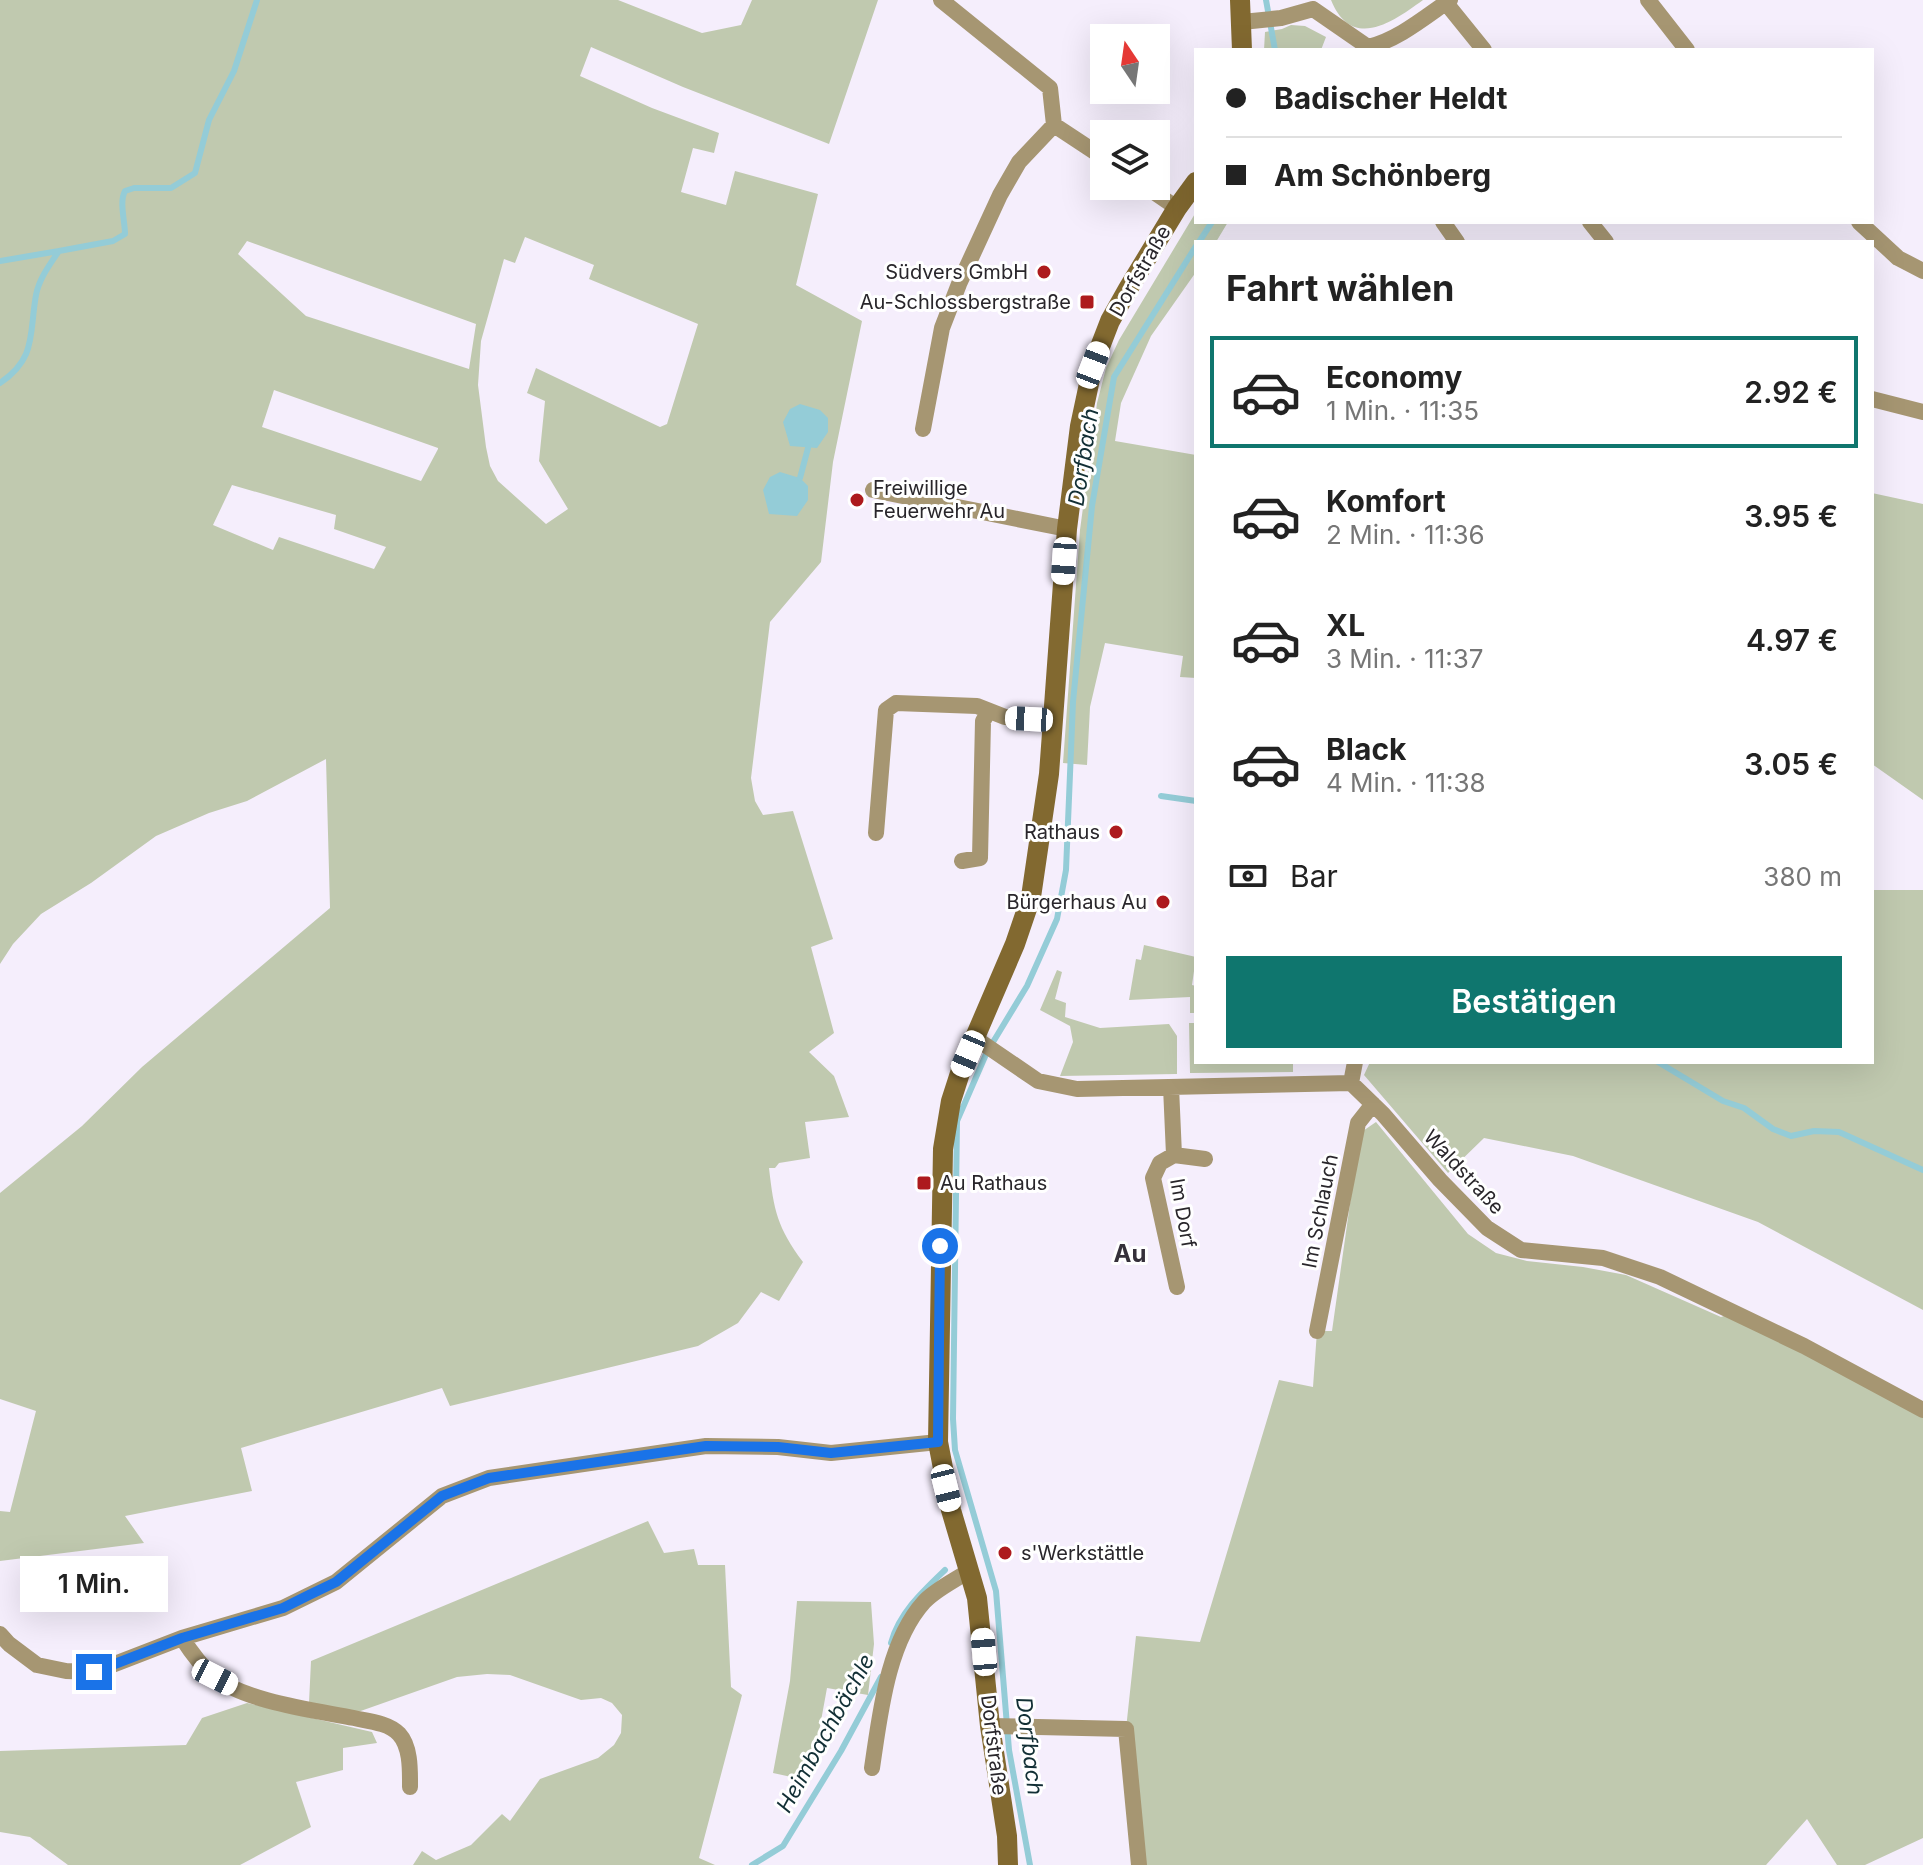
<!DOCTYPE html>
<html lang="de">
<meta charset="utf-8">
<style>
body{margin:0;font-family:Inter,sans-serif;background:#f6f6f6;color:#222;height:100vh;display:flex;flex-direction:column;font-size:30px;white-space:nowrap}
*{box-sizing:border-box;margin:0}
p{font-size:26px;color:#767676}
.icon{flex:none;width:44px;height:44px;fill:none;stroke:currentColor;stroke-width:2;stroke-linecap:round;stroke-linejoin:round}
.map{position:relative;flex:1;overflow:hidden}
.details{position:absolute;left:1194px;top:240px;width:680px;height:824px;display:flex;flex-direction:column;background:#fff;border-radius:0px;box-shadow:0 8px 32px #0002}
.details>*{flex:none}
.guide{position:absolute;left:1194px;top:48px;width:680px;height:176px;border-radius:0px;box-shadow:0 8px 32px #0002;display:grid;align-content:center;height:176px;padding:0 32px;background:#fff}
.needle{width:52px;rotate:347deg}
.fabs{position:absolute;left:1090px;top:24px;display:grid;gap:16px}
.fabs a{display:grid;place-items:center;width:80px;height:80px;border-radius:0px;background:#fff;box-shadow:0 8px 32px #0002;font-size:40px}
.end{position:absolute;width:36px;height:36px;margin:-18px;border:10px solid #1a73e8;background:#fff;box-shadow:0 0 0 4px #fff}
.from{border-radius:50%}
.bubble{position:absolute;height:56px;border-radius:0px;background:#fff;box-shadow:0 8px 32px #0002;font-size:26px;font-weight:600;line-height:56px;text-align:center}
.car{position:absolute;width:24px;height:48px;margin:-24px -12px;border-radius:10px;box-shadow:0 0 6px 2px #0007;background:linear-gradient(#fff 24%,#345 0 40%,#fff 0 76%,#345 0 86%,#fff 0)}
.guide b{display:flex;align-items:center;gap:28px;height:76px;font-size:30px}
.guide b+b{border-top:2px solid #e0e0e0}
.guide i{width:20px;height:20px;background:#222}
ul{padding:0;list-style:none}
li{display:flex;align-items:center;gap:24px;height:112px;margin:0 16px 12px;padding:0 16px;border:4px solid transparent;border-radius:0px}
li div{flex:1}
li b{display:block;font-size:30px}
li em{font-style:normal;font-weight:600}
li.on{border-color:#0f766e}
li>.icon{width:72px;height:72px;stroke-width:1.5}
h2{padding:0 32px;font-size:36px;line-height:96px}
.pay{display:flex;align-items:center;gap:20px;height:88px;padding:0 32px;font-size:30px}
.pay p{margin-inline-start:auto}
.primary-button{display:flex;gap:16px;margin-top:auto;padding:16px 32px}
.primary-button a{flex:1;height:92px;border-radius:0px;background:#0f766e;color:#fff;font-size:32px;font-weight:600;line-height:92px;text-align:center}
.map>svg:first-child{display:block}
</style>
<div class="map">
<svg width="1923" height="1865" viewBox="0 0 1923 1865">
<rect width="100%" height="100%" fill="#f5eefc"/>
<path fill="#c0c9af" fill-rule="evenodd" d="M0,0H618L702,33L741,25L752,0H878L829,144L683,87L591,47L580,76L652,108L719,133L714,153L693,148L681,192L726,205L735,171L818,194L796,285L862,321L833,462L821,562L770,622L751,778L755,801L763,815L793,811L833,939L811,947L834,1033L809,1052L834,1076L849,1117L805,1122L810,1158L779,1163L775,1168H769C774,1211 777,1227 803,1262L779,1301L761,1292L738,1323L698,1346L450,1406L442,1388L241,1448L252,1491L125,1516L144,1543L0,1561V1511L10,1512L36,1411L0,1399V1193L82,1126L142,1067L330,908L326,759L247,801L209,813L156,836L91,883L41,914L13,944L0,964ZM525,237L594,265L589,279L698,324L667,424L660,427L536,368L527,393L545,401L539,461L568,509L546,524L498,481L490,466L486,447L478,385L481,341L504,259L515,263ZM247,241L476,324L469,369L306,316L238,254ZM274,390L438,448V449L421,481L262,427ZM232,485L336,515L334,529L386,547L374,569L279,537L273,550L213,525Z
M1331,0H1423C1394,21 1352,52 1331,0Z
M1291,25L1305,26L1326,37L1321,50H1264L1265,32L1282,29Z
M1196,212V222H1228L1216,242H1196V272L1151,336L1121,403L1115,441L1196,455V678L1180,677L1183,656L1105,643L1090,707L1087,765L1063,763L1080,530L1097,403L1106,368L1119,340Z
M1872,493L1923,504V800L1872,764Z
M1872,890H1923V1310L1758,1222L1573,1156L1484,1138L1448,1173L1364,1075L1370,1062H1872Z
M1144,945L1196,957L1192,985L1196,986V1013H1190V997L1129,1000L1136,959L1141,960Z
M1057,970L1062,972L1055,999L1066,1003L1065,1017L1100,1028L1169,1024L1177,1036V1074L1060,1076L1073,1042L1070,1026L1040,1010Z
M1189,1023H1196V1062H1293V1072L1190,1073Z
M1376,1122L1468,1234L1496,1253L1527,1261L1583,1267L1626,1275L1721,1317L1736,1312L1923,1410V1838L1865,1865H1837L1807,1819L1766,1865H1139L1126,1729L1136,1636L1200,1642L1279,1380L1313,1387L1317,1331H1332L1360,1133Z
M648,1521L664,1553L694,1549L698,1565H725L731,1687L742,1695L699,1858L715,1865H413L422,1851L436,1860L471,1845L502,1814L510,1821L540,1779L598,1758L614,1745L621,1733L622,1715L612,1703L601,1698L581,1700L510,1675L487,1674L457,1677L355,1713L309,1703L311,1661Z
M797,1601L871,1602L874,1644L868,1695L827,1688L810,1781L773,1773L790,1681Z
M247,1703L372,1732L377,1743L343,1748V1770L296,1782L311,1827L240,1865H68L30,1837L0,1832V1751L186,1745L202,1718Z"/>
<path fill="#94ccd7" d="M800,404L820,410L828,418V432L817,448L790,446L783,422L790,409Z
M780,472L800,478L808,486V500L797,516L769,514L763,490L770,477Z"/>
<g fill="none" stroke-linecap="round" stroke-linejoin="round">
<path stroke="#94ccd7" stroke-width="6" d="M1266,0L1275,50
M1199,242L1212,222
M0,261L59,251
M0,383C37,358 29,334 36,295C39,279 50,264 59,251L113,241L125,234C125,221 119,202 125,191L134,188H171L195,173L209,120L234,71L257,0
M800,478L808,448
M1161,796L1196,801
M1658,1062L1723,1101L1744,1108L1773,1129L1791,1136L1814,1131L1839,1132L1923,1170
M891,1643C899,1613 923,1591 945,1570
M752,1865L783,1846L841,1751L881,1677
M1030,1865L1009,1750L996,1591L955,1450L953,1419L957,1121L987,1052L1027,986L1057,919L1066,870L1073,702L1092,506L1114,377L1196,246"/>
<path stroke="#a69672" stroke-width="16" d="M941,0L1050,88L1054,125L1104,158
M1648,0L1687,50
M1446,3L1484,50
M1313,9L1368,47C1398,40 1425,17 1450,0
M1242,22L1281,18L1313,9
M1145,186L1177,208
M1443,222L1457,242
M1590,222L1606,242
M1859,222L1898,258L1923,271
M1872,399L1923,412
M923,429L942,328L959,284L1000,195L1019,162L1054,125
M873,490L1067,529
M876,833L886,710L896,703L977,706L1005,717L1053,720
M962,861L980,858L983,721L989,711
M975,1038L1038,1081L1077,1089L1351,1083L1383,1114L1440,1180L1487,1228L1521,1250L1603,1258L1660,1277L1804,1346L1923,1410
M1351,1083L1355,1062
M1171,1087L1174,1155L1160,1163L1153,1178L1177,1287
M1174,1155L1205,1159
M1317,1331L1358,1123L1373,1104
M0,1634L9,1644L37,1665L66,1671L94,1672L182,1638L283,1608L336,1582L442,1496L489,1478L706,1446L778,1447L831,1453L938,1442
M182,1638C191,1652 200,1665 213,1676C246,1702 313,1710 354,1718C368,1721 389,1723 399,1734C411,1747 410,1771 410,1787
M990,1726L1126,1729L1139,1865
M872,1768C880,1715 887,1643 924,1602C936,1589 956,1580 970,1570"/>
<path stroke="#826930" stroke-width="20" d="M1240,0L1242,50
M1008,1865L1007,1836L990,1726L977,1598L951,1510L938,1442L943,1149L951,1101L961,1070L1015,944L1031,897L1049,774L1067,529L1080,426L1093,365L1110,321L1128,289L1177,208L1196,182"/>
</g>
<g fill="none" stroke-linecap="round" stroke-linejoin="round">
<path stroke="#1a73e8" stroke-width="10" d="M94,1672L182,1638L283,1608L309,1595L336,1582L442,1496L489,1478L706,1446L778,1447L831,1453L938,1442L940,1246"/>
</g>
<g fill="#ad1a1d" stroke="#fff" stroke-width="3">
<circle cx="1044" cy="272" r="8"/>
<rect x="1079" y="294" width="16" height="16" rx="4"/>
<circle cx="857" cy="500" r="8"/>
<circle cx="1116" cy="832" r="8"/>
<circle cx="1163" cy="902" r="8"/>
<rect x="916" y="1175" width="16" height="16" rx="4"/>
<circle cx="1005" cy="1553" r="8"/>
</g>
<g text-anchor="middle" stroke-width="6" stroke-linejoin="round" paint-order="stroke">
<g font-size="20" fill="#29262b" stroke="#fff">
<text transform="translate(1140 271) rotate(-60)" y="7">Dorfstraße</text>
<text transform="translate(1464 1172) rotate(47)" y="7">Waldstraße</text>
<text transform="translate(1320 1211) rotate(-79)" y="7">Im Schlauch</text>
<text transform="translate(1183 1213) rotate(80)" y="7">Im Dorf</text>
<text transform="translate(994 1745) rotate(83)" y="7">Dorfstraße</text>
</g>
<g font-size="20" fill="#29262b" stroke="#fff" text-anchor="end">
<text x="1028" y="279">Südvers GmbH</text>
<text x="1071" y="309">Au-Schlossbergstraße</text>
<text x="873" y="495" text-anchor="start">Freiwillige<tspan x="873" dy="23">Feuerwehr Au</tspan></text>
<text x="1100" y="839">Rathaus</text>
<text x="1147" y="909">Bürgerhaus Au</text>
<text x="940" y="1190" text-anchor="start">Au Rathaus</text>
<text x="1021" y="1560" text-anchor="start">s'Werkstättle</text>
</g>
<g font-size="22" font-style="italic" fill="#122f35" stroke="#fff">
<text transform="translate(1083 457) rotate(-81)" y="8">Dorfbach</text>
<text transform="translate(825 1733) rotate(-61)" y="8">Heimbachbächle</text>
<text transform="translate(1030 1746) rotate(83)" y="8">Dorfbach</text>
</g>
<g font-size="24" font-weight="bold" fill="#35303a" stroke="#fff">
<text x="1130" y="1262">Au</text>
</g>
</g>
</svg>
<div class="fabs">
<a><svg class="needle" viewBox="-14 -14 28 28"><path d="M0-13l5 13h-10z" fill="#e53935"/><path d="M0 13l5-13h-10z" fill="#767676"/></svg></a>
<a><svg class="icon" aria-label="layers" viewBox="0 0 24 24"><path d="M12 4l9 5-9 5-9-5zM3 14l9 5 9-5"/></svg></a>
</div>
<i class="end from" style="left:940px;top:1246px"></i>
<i class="end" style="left:94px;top:1672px"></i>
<div class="bubble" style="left:20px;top:1556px;width:148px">1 Min.</div>
<i class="car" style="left:1093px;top:365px;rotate:21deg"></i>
<i class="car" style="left:1064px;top:561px;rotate:184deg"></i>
<i class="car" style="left:1029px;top:719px;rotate:273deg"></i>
<i class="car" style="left:968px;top:1054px;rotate:203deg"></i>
<i class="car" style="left:946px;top:1488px;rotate:166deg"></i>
<i class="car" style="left:984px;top:1652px;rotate:355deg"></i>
<i class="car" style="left:215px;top:1677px;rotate:117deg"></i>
<div class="guide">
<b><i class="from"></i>Badischer Heldt</b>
<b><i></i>Am Schönberg</b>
</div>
<section class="details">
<h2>Fahrt wählen</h2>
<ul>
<li class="on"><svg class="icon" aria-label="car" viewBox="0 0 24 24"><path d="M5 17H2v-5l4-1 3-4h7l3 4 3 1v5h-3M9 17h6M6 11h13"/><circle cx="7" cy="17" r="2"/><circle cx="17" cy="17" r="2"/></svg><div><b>Economy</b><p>1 Min. · 11:35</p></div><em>2.92 €</em></li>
<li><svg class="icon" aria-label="car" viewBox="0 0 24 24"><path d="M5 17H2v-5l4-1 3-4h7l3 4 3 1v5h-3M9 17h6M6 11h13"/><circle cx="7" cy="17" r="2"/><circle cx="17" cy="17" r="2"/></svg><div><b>Komfort</b><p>2 Min. · 11:36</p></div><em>3.95 €</em></li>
<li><svg class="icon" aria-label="car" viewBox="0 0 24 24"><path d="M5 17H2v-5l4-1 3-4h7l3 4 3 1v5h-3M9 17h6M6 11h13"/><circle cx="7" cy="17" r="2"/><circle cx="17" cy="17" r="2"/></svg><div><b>XL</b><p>3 Min. · 11:37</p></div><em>4.97 €</em></li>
<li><svg class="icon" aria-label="car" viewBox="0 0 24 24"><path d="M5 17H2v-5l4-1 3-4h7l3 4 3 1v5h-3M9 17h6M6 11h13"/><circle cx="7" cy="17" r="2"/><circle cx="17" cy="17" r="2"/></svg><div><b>Black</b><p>4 Min. · 11:38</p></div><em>3.05 €</em></li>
</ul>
<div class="pay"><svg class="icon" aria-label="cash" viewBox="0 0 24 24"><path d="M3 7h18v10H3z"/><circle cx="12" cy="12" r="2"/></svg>Bar<p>380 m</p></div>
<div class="primary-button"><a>Bestätigen</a></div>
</section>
</div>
